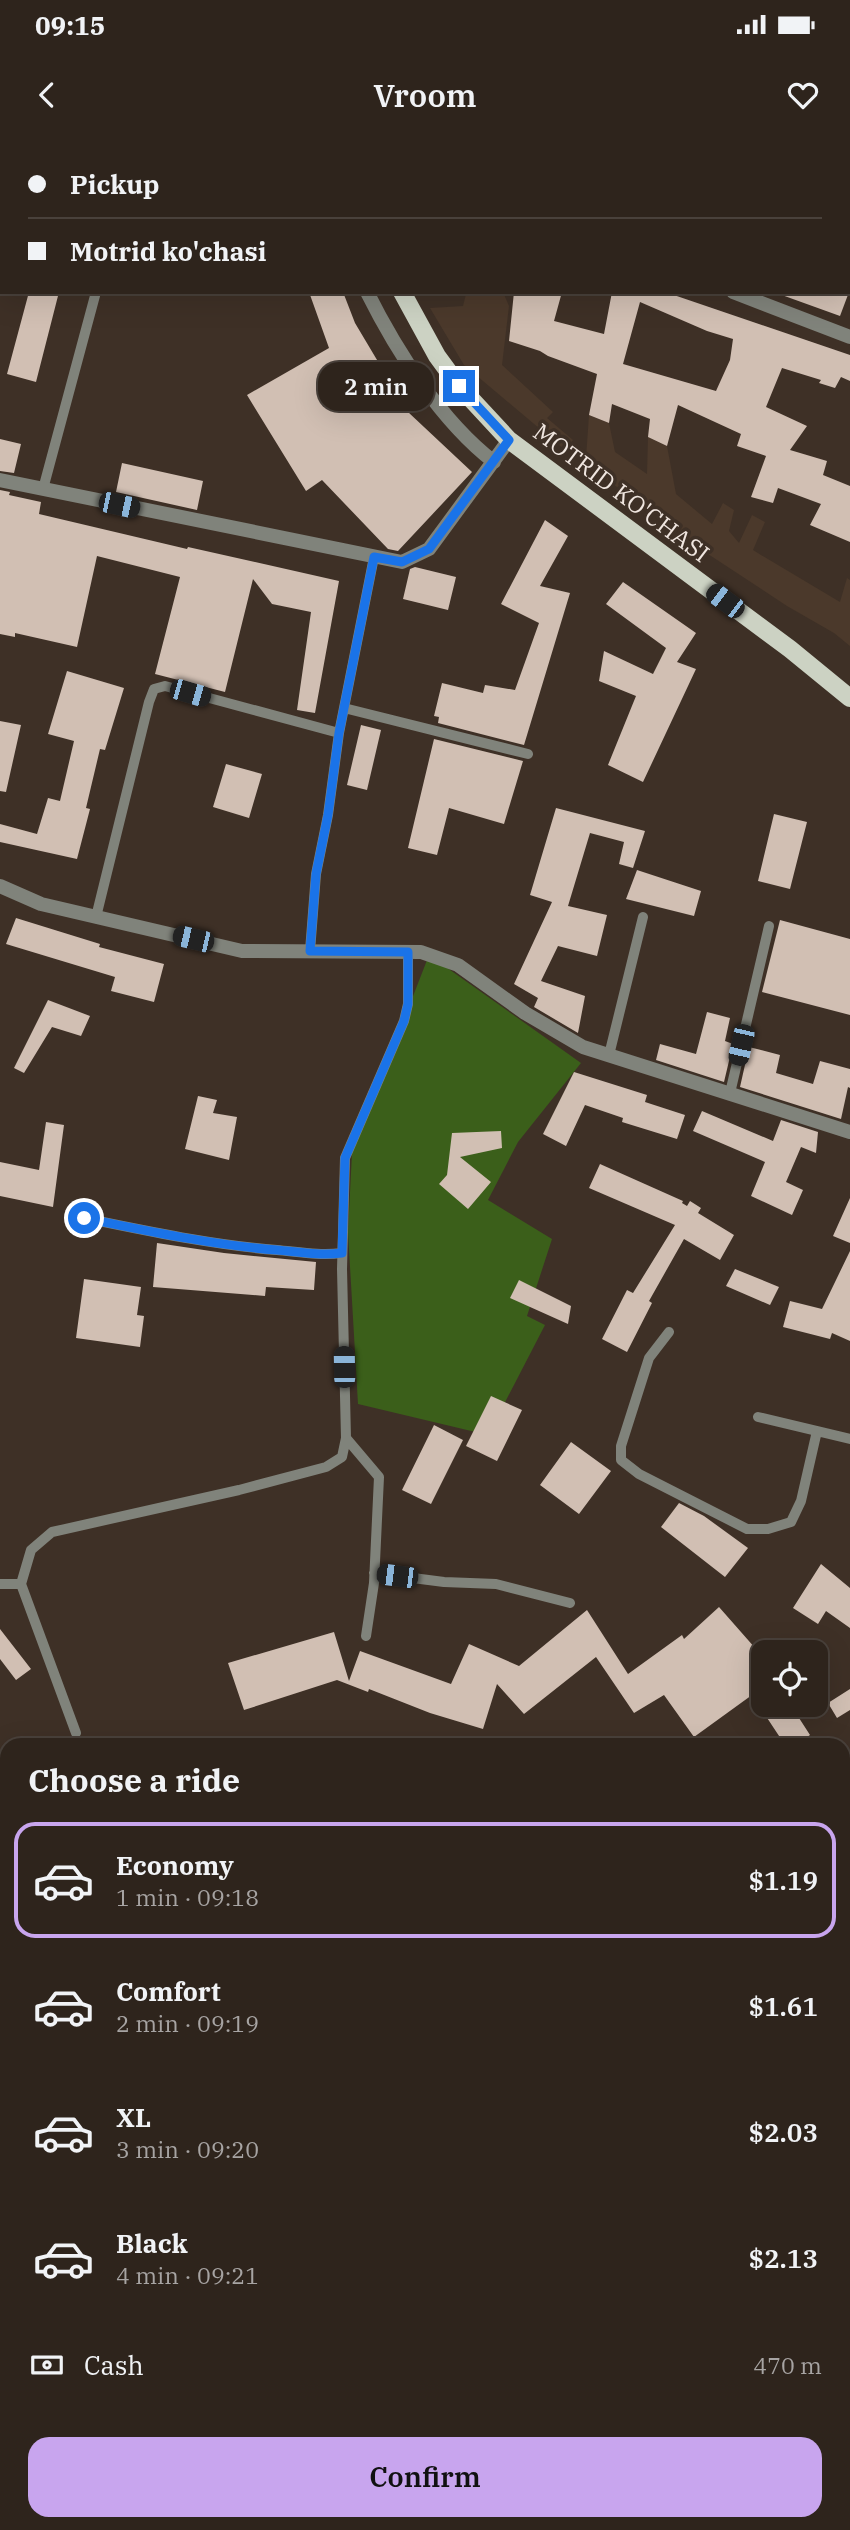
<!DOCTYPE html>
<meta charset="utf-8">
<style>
body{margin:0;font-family:"IBM Plex Serif",serif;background:#362c25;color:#f1f3f6;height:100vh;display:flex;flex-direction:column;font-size:26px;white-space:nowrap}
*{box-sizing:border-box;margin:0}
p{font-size:23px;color:#a7a4a3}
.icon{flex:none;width:38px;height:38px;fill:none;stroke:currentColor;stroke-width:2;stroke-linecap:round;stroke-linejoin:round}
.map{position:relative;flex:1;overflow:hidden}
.panel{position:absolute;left:0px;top:1598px;width:850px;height:793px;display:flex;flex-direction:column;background:#2e241c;border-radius:21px 21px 0 0;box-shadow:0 7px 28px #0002,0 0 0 2px #49413b}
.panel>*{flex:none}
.banner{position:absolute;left:0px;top:0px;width:850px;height:154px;box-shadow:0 7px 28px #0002,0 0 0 2px #49413b;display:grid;align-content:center;height:154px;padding:0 28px;background:#2e241c}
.tools{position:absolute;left:751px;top:1500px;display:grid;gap:14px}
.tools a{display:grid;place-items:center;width:77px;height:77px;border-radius:14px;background:#2e241c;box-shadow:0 7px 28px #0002,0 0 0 2px #49413b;font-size:35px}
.end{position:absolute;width:32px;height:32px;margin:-16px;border:9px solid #1a73e8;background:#fff;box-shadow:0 0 0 4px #fff}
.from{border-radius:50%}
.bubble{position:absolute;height:49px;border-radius:21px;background:#2e241c;box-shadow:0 7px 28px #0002,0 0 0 2px #49413b;font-size:23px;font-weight:600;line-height:49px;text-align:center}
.car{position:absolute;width:21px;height:42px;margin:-21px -10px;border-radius:9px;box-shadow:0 0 5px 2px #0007;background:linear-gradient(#222 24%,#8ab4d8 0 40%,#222 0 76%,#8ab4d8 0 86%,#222 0)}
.banner b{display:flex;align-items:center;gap:24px;height:66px;font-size:26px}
.banner b+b{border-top:2px solid #49413b}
.banner i{width:18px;height:18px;background:#f1f3f6}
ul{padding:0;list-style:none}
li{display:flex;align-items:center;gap:21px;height:116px;margin:0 14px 10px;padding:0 14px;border:4px solid transparent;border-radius:21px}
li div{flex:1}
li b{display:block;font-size:26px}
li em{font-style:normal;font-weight:600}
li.current{border-color:#c8a5ee}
li>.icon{width:63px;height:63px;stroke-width:1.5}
h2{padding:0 28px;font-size:32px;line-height:84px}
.pay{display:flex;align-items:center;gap:18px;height:77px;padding:0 28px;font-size:26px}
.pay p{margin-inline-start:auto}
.primary-button{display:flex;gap:14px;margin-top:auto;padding:14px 28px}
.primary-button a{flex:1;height:80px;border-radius:21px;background:#c8a5ee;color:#111;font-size:28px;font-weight:600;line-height:80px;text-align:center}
.status{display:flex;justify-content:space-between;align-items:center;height:49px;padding:0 35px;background:#2e241c;direction:ltr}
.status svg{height:19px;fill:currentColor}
header{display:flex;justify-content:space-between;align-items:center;height:91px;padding:0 28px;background:#2e241c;font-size:32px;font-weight:600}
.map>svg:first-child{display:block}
</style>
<div class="status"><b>09:15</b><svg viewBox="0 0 49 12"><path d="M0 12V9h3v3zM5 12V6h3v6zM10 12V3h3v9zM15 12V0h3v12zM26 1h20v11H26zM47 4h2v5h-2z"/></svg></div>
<header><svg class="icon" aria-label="back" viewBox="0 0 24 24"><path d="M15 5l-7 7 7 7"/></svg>Vroom<svg class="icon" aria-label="heart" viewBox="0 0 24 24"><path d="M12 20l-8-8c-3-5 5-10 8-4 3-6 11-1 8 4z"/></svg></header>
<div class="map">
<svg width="850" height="2390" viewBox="0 0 850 2390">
<rect width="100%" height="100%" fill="#3e3026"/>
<path fill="#4b392b" d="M503,152L509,166L502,225L553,272L547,278L573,300L565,310L464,225L430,168L463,166L466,154Z
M589,275L609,283L615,312L647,334L648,297L667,306L676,354L712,384L723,363L734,370L729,391L739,403L752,375L765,382L753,410L761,415L840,462L847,438L850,440V506L834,493L787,466L708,414L658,373L606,340L586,318Z"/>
<path fill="#3b5f1a" d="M429,815L581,923L518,1002L488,1060L552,1099L527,1176L545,1185L488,1295L358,1264L348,1092L352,1013Z"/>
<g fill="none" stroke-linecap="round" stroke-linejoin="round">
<path stroke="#3d8a8f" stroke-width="35" d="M0,1827L7,1828
M279,2384L299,2390"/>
</g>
<path fill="#d1bfb3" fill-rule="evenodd" d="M29,152H59L36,242L7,234Z
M309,152H343L355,183L408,272L472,332L398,411L388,409L322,340L306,351L247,255L329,208Z
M514,152H562L554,181L604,194L612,152H665L850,215V241L841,237L835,248L819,243L821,240L782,228L766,267L807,286L790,310L827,321L823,335L850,346V402L810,385L821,364L778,348L773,363L751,357L766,316L737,306L741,294L678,265L667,306L648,297L650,279L612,264L609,283L589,275L597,234L548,216L540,211L509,201ZM640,162L707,191L733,199L730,220L716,251L623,224Z
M780,152H849L840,176L779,154Z
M0,299L21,304L14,333L0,331Z
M122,323L203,341L197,370L116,352Z
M0,350L10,352L9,355L41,362L39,374L187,409L188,407L339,441L315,573L297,570L311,472L272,464L253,439L225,552L155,534L180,437L97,416L77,507L15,493V497L0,494Z
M545,380L568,396L540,446L570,453L524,605L438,583L439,577L434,576L442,543L483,553L485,545L515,550L539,483L501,464Z
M415,427L456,437L448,470L403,459L410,429Z
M623,442L696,493L677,522L696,529L643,642L608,625L636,556L599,541L604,511L653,534L666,508L606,464Z
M67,531L124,548L105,610L100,609L86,668L90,669L77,719L0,702V684L37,694L48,658L60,661L74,601L48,594Z
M0,581L21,585L6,652L0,651Z
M361,585L381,590L367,650L347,645Z
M434,599L523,621L504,684L449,668L437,715L408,708Z
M226,624L262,634L249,678L213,667Z
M556,668L645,691L633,728L619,724L624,702L590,693L568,766L607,775L597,816L558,806L541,841L585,856L578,893L534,867L538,858L514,844L552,762L530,755Z
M774,674L807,682L790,749L758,741Z
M637,730L701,751L694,776L626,759Z
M16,778L100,804L99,807L164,824L154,862L111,851L115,837L6,804Z
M780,780L850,799V875L762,852Z
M48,860L90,876L81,896L52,887L24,933L14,928Z
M707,872L730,878L725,901L733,904L724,942L656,920L660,904L696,914Z
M749,907L780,915L776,933L813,944L820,921L850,929V948L848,947L841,979L740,947Z
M574,932L647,955L645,962L685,975L677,999L622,982L623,978L585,965L566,1006L543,994Z
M198,956L217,960L213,973L237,977L229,1020L185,1009Z
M702,971L773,1001L781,980L818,992L816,1013L801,1007L786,1042L803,1050L792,1075L751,1056L765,1022L693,991Z
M46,982L64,985L53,1067L0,1056V1022L39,1030Z
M501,991L502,1008L460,1017L491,1042L468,1069L439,1044L447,1035L452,993Z
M600,1024L683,1061L682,1063L687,1066L690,1061L701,1068L698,1073L734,1095L720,1120L684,1099L649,1161L652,1163L627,1212L602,1199L627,1150L633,1153L675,1085L589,1048Z
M850,1058V1103L833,1096Z
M157,1103L224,1113L316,1122L314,1150L266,1147L265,1156L153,1147Z
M850,1111V1201L832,1193L830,1199L783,1187L790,1161L822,1169Z
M735,1129L779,1147L770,1165L726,1146Z
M84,1139L141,1147L137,1175L144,1176L140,1207L76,1198Z
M519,1140L571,1166L568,1184L510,1158Z
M491,1256L522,1270L497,1321L466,1306Z
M434,1285L463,1300L431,1364L402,1350Z
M571,1302L611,1331L579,1374L540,1345Z
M679,1363L704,1376L748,1408L725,1437L661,1387Z
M821,1424L850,1448V1488L826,1471L818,1484L793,1468Z
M719,1467L763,1517V1564H790L810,1595L796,1605H785L752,1555L694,1597L664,1555L634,1573L596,1517L524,1574L497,1544L483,1589L430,1573L369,1549L368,1552L337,1540L244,1570L228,1523L334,1492L349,1541L360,1511L451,1544L469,1504L519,1526L587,1470L628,1534L682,1495L684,1499Z
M0,1489L31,1529L16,1540L0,1519Z
M850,1549V1570L837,1578L828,1563Z"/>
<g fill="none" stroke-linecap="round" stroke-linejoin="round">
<path stroke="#80837b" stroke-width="10" d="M43,349L96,152
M344,568L528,614
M339,593L374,417
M96,777L149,562L154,549L165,546L339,593L328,675L316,734L310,811
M609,915L643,777
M730,953L769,786
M84,1078C148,1091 212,1105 277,1110C299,1112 320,1116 342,1113
M669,1192L649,1218L621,1306V1320L639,1334L747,1389H768L791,1382L801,1361L817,1291
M758,1277L850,1299
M346,1298L379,1337L374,1443L366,1496
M374,1433L444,1442L496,1444L570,1463
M0,1444H21
M76,1593L21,1444L31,1410L52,1392L239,1350L326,1327L342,1317L346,1298L342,1129L345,1018L404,881L408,864V812
M0,2370L7,2358"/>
<path stroke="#80837b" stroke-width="14" d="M326,0L327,2
M367,152C397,212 441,281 494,322
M733,152L850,197
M0,340L402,422L429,409L509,300
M0,746L41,764L242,811L421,812L458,825L525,873L583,907L850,992
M844,1837L850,1834"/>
<path stroke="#ccd2c3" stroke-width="18" d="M356,0V2
M402,152L437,216L459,246L509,300L790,509L850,558"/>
</g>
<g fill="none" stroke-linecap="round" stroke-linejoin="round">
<path stroke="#1a73e8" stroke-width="9" d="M84,1078C148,1091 212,1105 277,1110C299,1112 320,1116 342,1113L345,1018L404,881L408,864V812L310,811L316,734L328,675L339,593L374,417L402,422L429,409L509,300L459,246"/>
</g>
<g text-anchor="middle" stroke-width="7" stroke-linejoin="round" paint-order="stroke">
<g font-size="24" fill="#f0e6e0" stroke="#3e3026">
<text transform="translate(621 353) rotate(37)" y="8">MOTRID KO'CHASI</text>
</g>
</g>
</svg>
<div class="tools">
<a><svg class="icon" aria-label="locate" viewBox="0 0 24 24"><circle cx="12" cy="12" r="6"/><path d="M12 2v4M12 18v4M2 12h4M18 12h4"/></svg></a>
</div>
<i class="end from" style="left:84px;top:1078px"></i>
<i class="end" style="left:459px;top:246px"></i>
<div class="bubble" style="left:318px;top:222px;width:116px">2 min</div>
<i class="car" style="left:119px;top:365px;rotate:102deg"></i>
<i class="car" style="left:725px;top:461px;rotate:307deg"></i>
<i class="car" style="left:190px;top:553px;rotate:106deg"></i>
<i class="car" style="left:193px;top:799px;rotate:283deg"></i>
<i class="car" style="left:741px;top:905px;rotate:193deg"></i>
<i class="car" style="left:344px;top:1227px;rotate:359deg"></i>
<i class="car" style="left:397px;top:1436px;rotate:277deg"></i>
<div class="banner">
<b><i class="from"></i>Pickup</b>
<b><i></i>Motrid ko'chasi</b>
</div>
<section class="panel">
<h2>Choose a ride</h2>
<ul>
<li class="current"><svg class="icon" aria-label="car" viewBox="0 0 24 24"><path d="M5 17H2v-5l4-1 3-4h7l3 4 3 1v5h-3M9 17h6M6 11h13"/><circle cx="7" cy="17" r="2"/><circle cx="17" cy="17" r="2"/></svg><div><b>Economy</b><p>1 min · 09:18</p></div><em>$1.19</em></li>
<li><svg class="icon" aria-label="car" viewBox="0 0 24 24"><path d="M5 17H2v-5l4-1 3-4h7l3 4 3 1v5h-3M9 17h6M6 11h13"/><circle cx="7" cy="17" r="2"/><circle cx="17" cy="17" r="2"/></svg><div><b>Comfort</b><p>2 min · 09:19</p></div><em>$1.61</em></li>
<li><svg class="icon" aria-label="car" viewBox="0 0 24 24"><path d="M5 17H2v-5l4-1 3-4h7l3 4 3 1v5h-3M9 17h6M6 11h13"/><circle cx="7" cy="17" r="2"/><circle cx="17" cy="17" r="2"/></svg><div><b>XL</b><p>3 min · 09:20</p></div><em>$2.03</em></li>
<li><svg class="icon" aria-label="car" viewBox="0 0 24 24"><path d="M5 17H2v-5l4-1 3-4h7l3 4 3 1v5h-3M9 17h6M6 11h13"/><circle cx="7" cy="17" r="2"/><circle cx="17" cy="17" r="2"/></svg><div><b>Black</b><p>4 min · 09:21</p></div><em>$2.13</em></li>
</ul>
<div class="pay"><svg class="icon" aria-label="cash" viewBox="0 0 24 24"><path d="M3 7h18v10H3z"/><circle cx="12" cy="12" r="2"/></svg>Cash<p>470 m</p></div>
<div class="primary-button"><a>Confirm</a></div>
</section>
</div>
